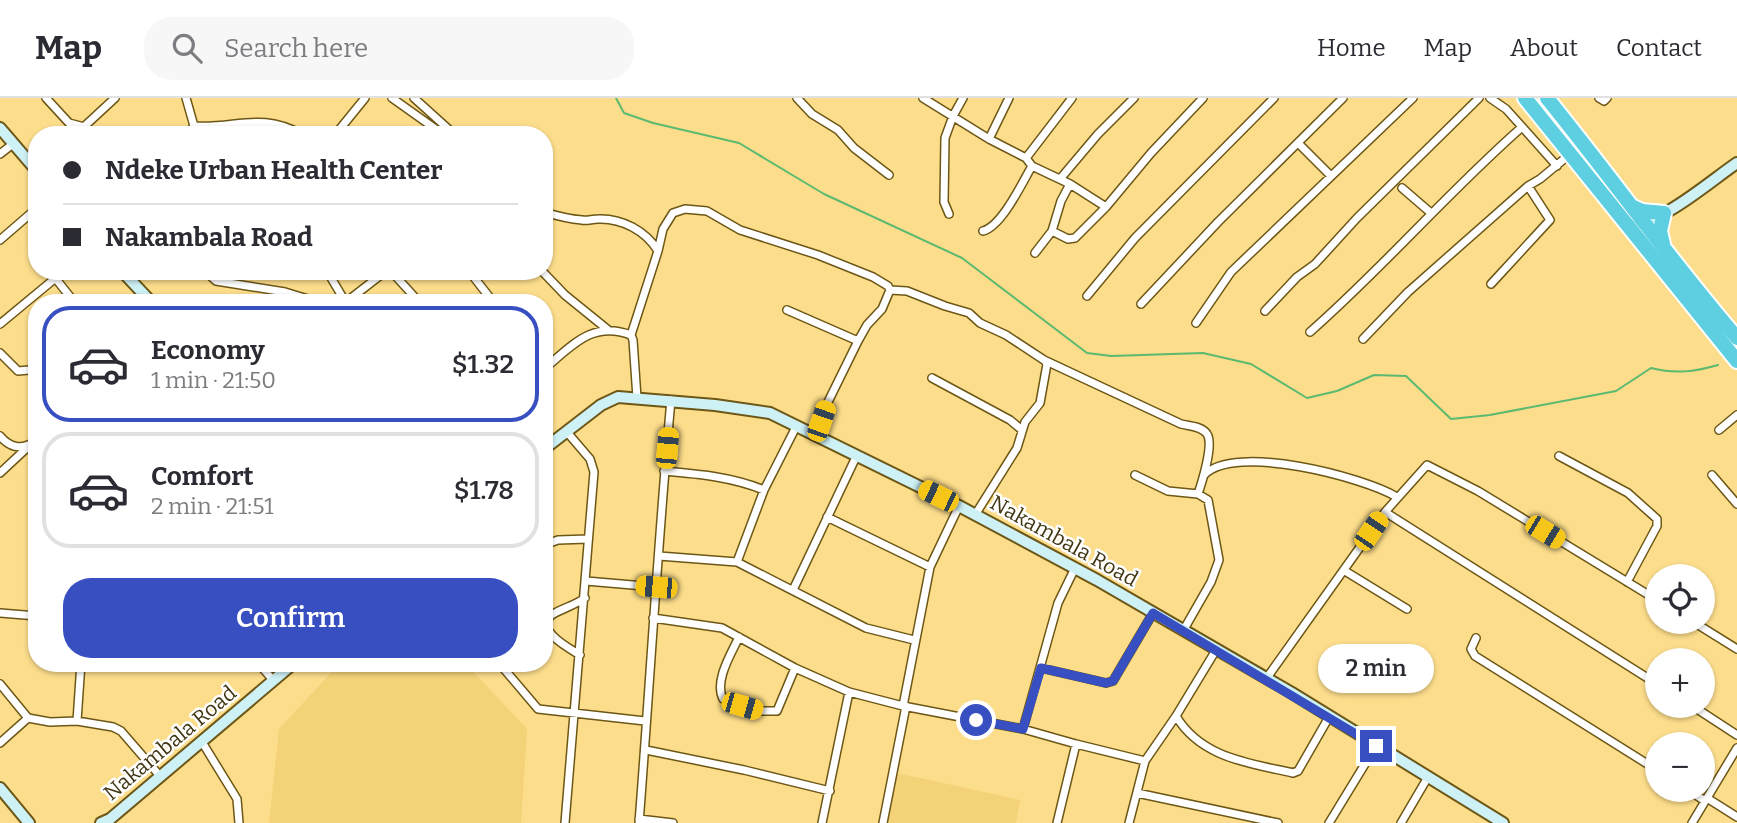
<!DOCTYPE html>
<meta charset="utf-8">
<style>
body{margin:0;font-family:Bitter,serif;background:#f7f7f7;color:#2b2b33;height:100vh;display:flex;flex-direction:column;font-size:26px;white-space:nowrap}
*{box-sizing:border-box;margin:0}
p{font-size:23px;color:#7c7c81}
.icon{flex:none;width:38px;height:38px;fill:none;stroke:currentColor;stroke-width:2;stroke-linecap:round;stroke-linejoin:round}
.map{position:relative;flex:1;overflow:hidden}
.details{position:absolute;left:28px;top:196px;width:525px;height:378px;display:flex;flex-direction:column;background:#fff;border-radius:28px;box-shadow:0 2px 5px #0004}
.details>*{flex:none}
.hud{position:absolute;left:28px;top:28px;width:525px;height:154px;border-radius:28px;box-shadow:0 2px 5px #0004;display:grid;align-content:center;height:154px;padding:0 35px;background:#fff}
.buttons{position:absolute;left:1645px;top:466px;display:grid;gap:14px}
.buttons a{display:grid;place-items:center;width:70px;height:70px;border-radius:50%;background:#fff;box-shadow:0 2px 5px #0004;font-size:35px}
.end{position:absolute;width:32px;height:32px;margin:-16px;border:9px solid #374fc1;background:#fff;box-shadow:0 0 0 4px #fff}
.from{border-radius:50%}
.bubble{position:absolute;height:49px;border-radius:24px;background:#fff;box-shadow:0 2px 5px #0004;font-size:23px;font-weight:600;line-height:49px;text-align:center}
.car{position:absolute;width:21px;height:42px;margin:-21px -10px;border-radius:9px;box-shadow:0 0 5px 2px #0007;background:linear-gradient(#f5c518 24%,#345 0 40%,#f5c518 0 76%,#345 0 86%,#f5c518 0)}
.hud b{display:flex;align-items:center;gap:24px;height:66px;font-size:26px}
.hud b+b{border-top:2px solid #e1e1e2}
.hud i{width:18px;height:18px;background:#2b2b33}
ul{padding:12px 0 0;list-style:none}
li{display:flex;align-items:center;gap:21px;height:116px;margin:0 14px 10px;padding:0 21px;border:4px solid #e1e1e2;border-radius:28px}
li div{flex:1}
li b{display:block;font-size:26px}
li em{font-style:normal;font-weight:600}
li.current{border-color:#374fc1}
li>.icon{width:63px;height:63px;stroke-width:1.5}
.button{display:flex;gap:14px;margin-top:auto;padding:14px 35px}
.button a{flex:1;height:80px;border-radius:28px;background:#374fc1;color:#fff;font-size:28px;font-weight:600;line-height:80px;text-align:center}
header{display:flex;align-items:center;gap:42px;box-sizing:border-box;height:98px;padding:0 35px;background:#fff;border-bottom:2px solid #e1e1e2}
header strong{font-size:33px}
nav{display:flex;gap:38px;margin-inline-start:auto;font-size:24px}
.search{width:490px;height:63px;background:#f7f7f7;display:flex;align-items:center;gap:18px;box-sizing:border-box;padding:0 24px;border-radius:28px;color:#7c7c81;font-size:26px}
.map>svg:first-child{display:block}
</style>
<header>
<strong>Map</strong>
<div class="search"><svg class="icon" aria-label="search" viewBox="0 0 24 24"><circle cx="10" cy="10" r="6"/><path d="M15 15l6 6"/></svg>Search here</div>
<nav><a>Home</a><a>Map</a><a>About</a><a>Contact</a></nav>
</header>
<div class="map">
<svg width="1737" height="725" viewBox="0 0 1737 725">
<rect width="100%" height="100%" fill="#fcdd8b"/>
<path fill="#f4d277" d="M340,565H465L527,631L521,725H269L279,631Z
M897,675L1020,702L1016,725H887Z"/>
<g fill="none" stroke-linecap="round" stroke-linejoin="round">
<path stroke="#5bba70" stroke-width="2" d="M616,0L624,15L653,25L739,45L824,96L962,160L1087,255L1111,258L1203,255L1251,266L1307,300L1337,293L1374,277L1406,278L1451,321L1490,317L1616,293L1651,270C1675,276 1694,274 1718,267"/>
<defs>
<path id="street" d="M46,0L69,25L84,29
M186,0L194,28
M392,0L444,37
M414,0L455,37
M797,0L812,16L838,32L854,50L889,77
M923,0L989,41L1026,60L1032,68L1070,86L1106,109
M1490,0L1506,11L1557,68
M1599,0L1604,3L1607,0
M194,28C236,31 261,13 303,37
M75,37L115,0
M187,37L194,28
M335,37L365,0
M989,41L1009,0
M1298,45L1331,78
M0,56L14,45
M1026,60L1072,0
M1060,81L1098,36L1134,0
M1402,90L1431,115
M544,114C557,118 569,121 582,122C587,123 592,121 598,121C622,120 646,133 658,153L631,237
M949,116L944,104L945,40L953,18L963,0
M983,133C1002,128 1022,85 1032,68
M1052,133L1068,141L1075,140L1106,109L1151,55L1203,0
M0,142L37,110
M658,153L663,131L673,115L685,111L707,113L740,132L818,157L873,179L888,188L890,192L907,193L945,208L969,215L980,225L1006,237L1044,262L1181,326C1189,328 1202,328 1207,336C1214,346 1202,384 1198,396
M1035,155L1052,133L1061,103L1070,86
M205,173L216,183L285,194L321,205
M327,173L346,205
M391,173L420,205
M469,173L494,205
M542,173L565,197L607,231
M56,181L75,205
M1491,186L1550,122L1528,88
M1087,198L1135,140L1274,0
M346,204L386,173
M1141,206L1218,124L1343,0
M787,212L858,243
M1265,213L1297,179L1315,166L1357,120L1479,0
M1196,225L1231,174L1413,0
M0,226L64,173
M1310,234C1384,169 1448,94 1522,29
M1363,241L1408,194L1528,88L1540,81L1569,57
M0,255L18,273L29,272L37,266
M544,271C572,248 592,222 631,237L633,242L637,300
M932,280L1010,322L1022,332
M1719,332L1737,317
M816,337L826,308L858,243L867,227L882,211L890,192
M0,338C11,351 23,352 37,342
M1559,358L1628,395L1657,421V428L1627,484
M664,373C699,376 732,379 764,392
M0,375L30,347
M1135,377L1168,393L1198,396L1208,402L1219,462L1211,484L1183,533
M1204,377C1235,345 1363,379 1397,399
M1712,377L1737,406
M1385,414L1657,586
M975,417L1017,350L1025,324L1040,305L1047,266L1045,263
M827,419L930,469
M544,447L558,442L588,441
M659,458L737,464L764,392L797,327
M737,464L866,530L914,542
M1345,473L1407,511
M586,483L656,489
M793,492L856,359
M0,515L37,518
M653,520L722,530L795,570L849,594L903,608L1023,631L1076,646
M1692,523L1737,551
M739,539C731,556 714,583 723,601L760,613H777L795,570
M1476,540L1471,551L1475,558L1657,672
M580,557C570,551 529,529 555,515C566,509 575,507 585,500
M116,565L169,569L184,565
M258,565L273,582
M499,565L538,611L645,623
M1041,570L1106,585L1113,583L1153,515
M1266,581L1385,414L1427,367L1478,393L1657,502
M0,586L28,620L50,624L77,623L113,629L121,633L160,678
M1691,607L1737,637
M903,608L930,469L959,408
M1176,618C1201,660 1249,665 1293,675L1298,673L1329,619
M77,623L81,565
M1023,631L1058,505L1075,470
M202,644L237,701L239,725
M0,645L28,620
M646,652L744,672L830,693
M1687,691L1705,703
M1137,695L1278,725
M1707,700L1737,719
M639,721L673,725
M565,725L594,374L590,361L566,333
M639,725C650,584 658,443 671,302
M822,725L849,594
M883,725L906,608
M1057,725L1076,646L1145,663
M1129,725L1145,663L1176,618L1216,552
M1329,725L1376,648
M1401,725L1428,679
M1692,725L1737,650"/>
<path id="secondary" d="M0,30L37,73
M1629,127C1662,126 1709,84 1737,65
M122,173L152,205
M544,351L601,307L618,299L715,307L770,315L959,408L1097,482L1292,595L1503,725
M0,690L29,725
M101,725L110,721L294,565"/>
<path id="highway" d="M1525,0L1737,263
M1547,0C1611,79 1670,162 1737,240
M1633,109L1642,113L1664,115L1660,133L1663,146"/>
</defs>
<use href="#street" stroke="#6d5716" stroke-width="10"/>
<use href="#secondary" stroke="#6d5716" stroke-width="14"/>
<use href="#highway" stroke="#fff" stroke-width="18"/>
<use href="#street" stroke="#fff" stroke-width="7"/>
<use href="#secondary" stroke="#cef1f6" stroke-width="10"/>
<use href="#highway" stroke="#5dcfe1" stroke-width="14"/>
</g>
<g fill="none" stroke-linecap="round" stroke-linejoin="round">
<path stroke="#374fc1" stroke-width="9" d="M976,622L1023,631L1041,570L1106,585L1113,583L1153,515L1376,648"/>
</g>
<g text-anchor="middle" stroke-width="5" stroke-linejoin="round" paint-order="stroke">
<g font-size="21" fill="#413512" stroke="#fff">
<text transform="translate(1064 443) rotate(29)" y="7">Nakambala Road</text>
<text transform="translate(170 645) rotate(-40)" y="7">Nakambala Road</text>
</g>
</g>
</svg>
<div class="buttons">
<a><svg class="icon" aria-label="locate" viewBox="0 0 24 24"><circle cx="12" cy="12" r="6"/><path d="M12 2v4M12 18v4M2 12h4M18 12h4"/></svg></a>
<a>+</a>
<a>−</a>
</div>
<i class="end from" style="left:976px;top:622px"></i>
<i class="end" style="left:1376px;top:648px"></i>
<div class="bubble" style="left:1318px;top:546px;width:116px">2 min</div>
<i class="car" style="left:821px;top:323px;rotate:19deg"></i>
<i class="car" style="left:667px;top:350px;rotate:5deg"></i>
<i class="car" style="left:938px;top:398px;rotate:296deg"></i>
<i class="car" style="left:1371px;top:433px;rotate:34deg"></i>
<i class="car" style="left:1545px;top:434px;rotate:121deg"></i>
<i class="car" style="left:656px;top:489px;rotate:275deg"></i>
<i class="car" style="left:742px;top:608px;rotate:106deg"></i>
<div class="hud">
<b><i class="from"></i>Ndeke Urban Health Center</b>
<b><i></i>Nakambala Road</b>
</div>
<section class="details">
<ul>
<li class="current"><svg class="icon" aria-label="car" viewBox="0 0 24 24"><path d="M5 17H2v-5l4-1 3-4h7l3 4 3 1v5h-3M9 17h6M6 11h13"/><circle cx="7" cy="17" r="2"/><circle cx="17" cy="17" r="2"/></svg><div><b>Economy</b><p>1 min · 21:50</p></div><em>$1.32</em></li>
<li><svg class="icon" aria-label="car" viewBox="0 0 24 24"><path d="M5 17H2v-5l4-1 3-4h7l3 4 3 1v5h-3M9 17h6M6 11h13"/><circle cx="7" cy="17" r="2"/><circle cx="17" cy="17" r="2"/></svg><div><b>Comfort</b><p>2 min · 21:51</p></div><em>$1.78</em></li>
</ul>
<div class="button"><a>Confirm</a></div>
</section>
</div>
